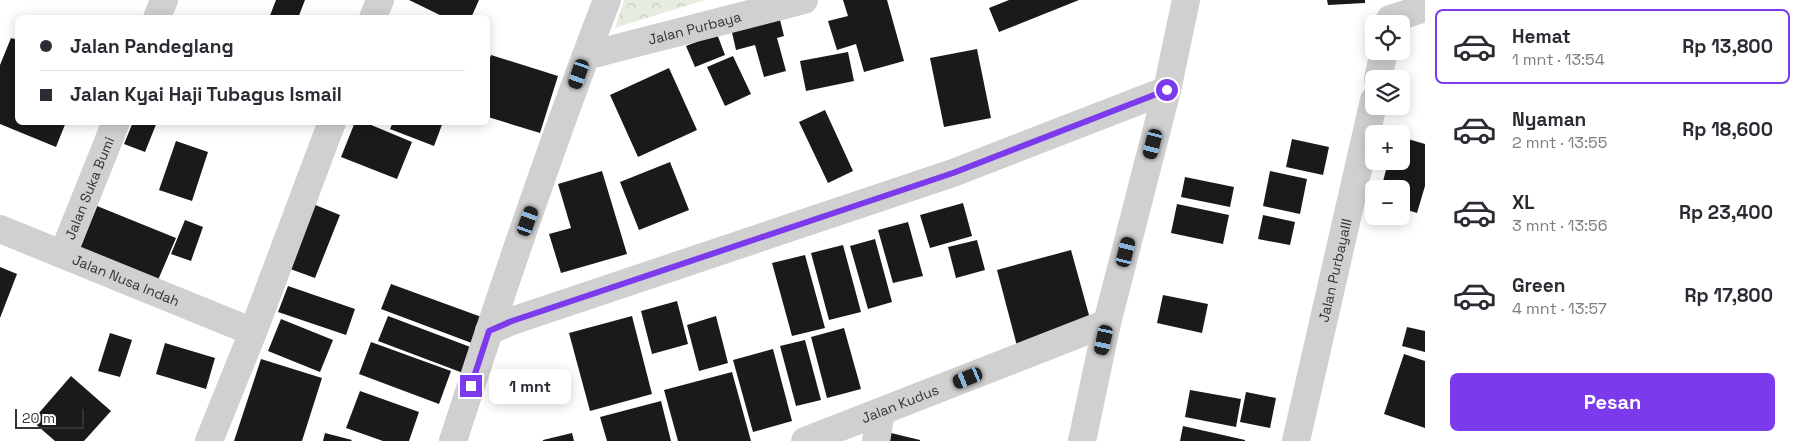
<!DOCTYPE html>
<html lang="id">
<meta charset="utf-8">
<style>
body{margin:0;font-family:"Space Grotesk",sans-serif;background:#f2f2f3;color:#2b2b33;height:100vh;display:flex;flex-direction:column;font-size:19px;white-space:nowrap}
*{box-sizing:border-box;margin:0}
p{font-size:16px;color:#7c7c81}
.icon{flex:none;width:28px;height:28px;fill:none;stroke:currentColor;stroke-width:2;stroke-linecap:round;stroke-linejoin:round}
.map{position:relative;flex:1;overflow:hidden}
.side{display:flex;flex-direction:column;background:#fff;width:375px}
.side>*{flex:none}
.hud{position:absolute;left:15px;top:15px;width:475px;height:110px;border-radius:8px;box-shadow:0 2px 12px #0003;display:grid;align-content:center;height:110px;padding:0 25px;background:#fff}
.fabs{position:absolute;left:1365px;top:15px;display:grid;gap:10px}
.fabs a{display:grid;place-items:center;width:45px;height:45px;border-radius:8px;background:#fff;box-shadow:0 2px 12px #0003;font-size:25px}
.scale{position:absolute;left:15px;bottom:12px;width:69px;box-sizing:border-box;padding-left:5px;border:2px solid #333;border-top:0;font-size:14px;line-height:18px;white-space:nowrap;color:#333;-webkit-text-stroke:4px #fff;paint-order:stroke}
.end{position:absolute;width:22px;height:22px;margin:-11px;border:6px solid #7c3aed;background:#fff;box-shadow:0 0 0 2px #fff}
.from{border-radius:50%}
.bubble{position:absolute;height:35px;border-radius:8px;background:#fff;box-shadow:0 2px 12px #0003;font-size:16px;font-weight:800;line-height:35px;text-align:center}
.car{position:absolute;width:15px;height:30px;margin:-15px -8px;border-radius:6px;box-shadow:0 0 4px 1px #0007;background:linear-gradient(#222 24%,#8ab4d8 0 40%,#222 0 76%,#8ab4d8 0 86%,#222 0)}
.hud b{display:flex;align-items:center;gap:18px;height:48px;font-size:19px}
.hud b+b{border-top:1px solid #e1e1e2}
.hud i{width:12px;height:12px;background:#2b2b33}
ul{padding:9px 0 0;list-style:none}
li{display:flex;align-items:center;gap:15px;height:75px;margin:0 10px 8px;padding:0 15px;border:2px solid transparent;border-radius:8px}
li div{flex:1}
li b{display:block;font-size:19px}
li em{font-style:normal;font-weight:800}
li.on{border-color:#7c3aed}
li>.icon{width:45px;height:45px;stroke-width:1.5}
.action{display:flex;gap:10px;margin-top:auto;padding:10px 25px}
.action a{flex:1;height:58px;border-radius:8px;background:#7c3aed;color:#fff;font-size:20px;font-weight:800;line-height:58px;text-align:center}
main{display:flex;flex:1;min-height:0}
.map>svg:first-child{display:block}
</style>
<main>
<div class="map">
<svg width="1425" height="441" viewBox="0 0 1425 441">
<defs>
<pattern id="park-crowns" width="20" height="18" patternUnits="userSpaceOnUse" patternTransform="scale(1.25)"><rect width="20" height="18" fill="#e6ecdf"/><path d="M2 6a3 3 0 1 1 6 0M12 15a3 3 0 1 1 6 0" fill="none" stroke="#c6cbc0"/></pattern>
</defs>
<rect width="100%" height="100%" fill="#fff"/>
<path fill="url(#park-crowns)" d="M624,0H705L615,28Z"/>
<path fill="#1a1a1a" d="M276,0H305L298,18H269Z
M409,0H479L471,18H446Z
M843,0H887L904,61L864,72L856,44L837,50L828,21L848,16Z
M1009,0H1079L999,32L989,8Z
M1327,0H1365V3L1328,5Z
M779,16L784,36L777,38L786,71L764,77L755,45L736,50L731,28Z
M717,34L725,55L695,67L686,46Z
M11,38L18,40V122H66L56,147L0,124V65Z
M977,49L991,118L944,127L930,58Z
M848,52L854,81L806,91L800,61Z
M491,55L558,76L540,133L488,117V64Z
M733,56L751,94L725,106L707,67Z
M669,68L697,130L638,157L610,95Z
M825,110L853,171L828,183L799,122Z
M133,122H157L145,152L124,144Z
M355,122H364L412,142L397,179L341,157Z
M393,122H443L434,146L390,129Z
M1401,137L1425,144V186L1417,213L1401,208V189H1381L1387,166L1366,160L1401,161Z
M1292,139L1329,147L1323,175L1286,167Z
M176,141L208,152L192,201L159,190Z
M670,162L689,210L639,230L620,182Z
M602,171L627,254L561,273L549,234L571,228L558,184Z
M1270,171L1307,179L1300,214L1263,206Z
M1185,177L1234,187L1230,207L1181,197Z
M308,202L340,215L315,278L282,266Z
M963,203L972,236L930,248L920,215Z
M1177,204L1229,215L1223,244L1171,233Z
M97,206L176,238L158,280L80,248Z
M1263,215L1295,222L1290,245L1258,239Z
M185,220L203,227L191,261L171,254Z
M908,222L923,276L893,283L878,230Z
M875,239L892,302L868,309L850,246Z
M977,240L985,270L956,278L948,247Z
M843,245L861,312L829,320L811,253Z
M1071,250L1092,326L1017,346L997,270Z
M805,255L825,328L792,336L772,263Z
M0,267L17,274L0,318Z
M391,284L487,319L477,345L381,309Z
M288,286L355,309L346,335L278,312Z
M1163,295L1208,304L1202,333L1157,323Z
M677,301L688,344L652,354L641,311Z
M388,316L473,348L463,373L378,341Z
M632,316L652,394L590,411L569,333Z
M716,316L728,363L699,371L687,325Z
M281,319L333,340L320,372L268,351Z
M1407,327L1425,331V352L1402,346Z
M844,328L861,389L827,398L811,337Z
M110,333L132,340L120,377L98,371Z
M805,340L821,400L796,406L780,346Z
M371,342L451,371L439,404L359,374Z
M165,343L215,358L206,389L156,374Z
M773,349L792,421L753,432L733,360Z
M1404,354L1425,361V428L1384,414Z
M261,359L322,378L302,441H234Z
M732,372L751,441H678L664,390Z
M71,376L111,411L84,441H55L32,421Z
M1190,390L1241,399L1236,427L1185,417Z
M360,391L419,412L409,441H383L346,428Z
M1246,392L1276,398L1270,428L1240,422Z
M661,401L671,441H607L600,417Z
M1183,426L1245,440V441H1180Z
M325,433L352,440L351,441H323Z
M572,433L574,441H543V440Z
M891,433L920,440V441H889Z"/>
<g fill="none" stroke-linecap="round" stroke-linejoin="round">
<g stroke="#d0d0d0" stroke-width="28">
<path d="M157,18L164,0"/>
<path d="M373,18L380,0"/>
<path d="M1390,19L1425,8"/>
<path id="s1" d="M586,56L804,0"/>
<path d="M1378,79L1384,51"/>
<path id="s2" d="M0,229L253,332"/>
<path id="s3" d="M63,254L116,122"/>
<path d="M489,331L512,321L953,173L1167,90"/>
<path d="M209,441L253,332L332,122"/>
<path d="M453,441C501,293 551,145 607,0"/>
<path id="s4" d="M805,441L1107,323"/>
<path d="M876,441L881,412"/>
<path d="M1082,441L1107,323L1167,90L1186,0"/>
<path id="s5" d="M1296,441L1374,100"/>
</g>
</g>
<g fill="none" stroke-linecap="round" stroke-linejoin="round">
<path stroke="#7c3aed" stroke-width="6" d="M471,386L489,331L512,321L953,173L1167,90"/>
</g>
<g text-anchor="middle" stroke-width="5" stroke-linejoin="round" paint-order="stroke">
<g font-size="14" fill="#333" stroke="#fff">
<text dy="5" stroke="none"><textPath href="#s1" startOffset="112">Jalan Purbaya</textPath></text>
<text dy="5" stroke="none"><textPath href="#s3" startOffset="71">Jalan Suka Bumi</textPath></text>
<text dy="5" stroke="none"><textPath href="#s5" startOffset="175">Jalan PurbayaIII</textPath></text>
<text dy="5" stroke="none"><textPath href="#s2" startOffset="136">Jalan Nusa Indah</textPath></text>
<text dy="5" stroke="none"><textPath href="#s4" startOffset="102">Jalan Kudus</textPath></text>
</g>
</g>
</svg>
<div class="fabs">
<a><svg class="icon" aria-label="locate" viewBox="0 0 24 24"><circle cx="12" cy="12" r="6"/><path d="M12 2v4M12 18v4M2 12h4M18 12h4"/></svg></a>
<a><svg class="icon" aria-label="layers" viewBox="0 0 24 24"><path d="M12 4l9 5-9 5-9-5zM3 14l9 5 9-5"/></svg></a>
<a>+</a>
<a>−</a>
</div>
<div class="scale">20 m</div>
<i class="end from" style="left:1167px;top:90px"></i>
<i class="end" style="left:471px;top:386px"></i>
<div class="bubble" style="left:489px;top:369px;width:82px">1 mnt</div>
<i class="car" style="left:579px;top:74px;rotate:199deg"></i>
<i class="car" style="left:1153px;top:144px;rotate:194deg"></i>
<i class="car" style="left:528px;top:221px;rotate:20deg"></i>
<i class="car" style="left:1126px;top:252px;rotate:14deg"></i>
<i class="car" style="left:1104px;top:340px;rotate:192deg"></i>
<i class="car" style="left:968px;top:378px;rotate:248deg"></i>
<div class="hud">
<b><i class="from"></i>Jalan Pandeglang</b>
<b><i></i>Jalan Kyai Haji Tubagus Ismail</b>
</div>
</div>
<section class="side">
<ul>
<li class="on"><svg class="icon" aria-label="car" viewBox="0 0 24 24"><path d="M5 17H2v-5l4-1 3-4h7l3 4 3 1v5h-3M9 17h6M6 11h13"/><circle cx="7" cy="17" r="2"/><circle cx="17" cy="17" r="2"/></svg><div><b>Hemat</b><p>1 mnt · 13:54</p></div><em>Rp 13,800</em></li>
<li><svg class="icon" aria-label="car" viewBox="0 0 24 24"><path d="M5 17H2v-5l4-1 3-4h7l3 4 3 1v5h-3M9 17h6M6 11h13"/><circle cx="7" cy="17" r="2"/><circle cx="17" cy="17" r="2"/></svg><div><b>Nyaman</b><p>2 mnt · 13:55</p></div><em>Rp 18,600</em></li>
<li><svg class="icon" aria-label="car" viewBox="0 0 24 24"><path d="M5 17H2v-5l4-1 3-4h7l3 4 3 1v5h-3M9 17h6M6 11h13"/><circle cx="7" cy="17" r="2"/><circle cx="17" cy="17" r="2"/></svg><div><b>XL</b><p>3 mnt · 13:56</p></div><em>Rp 23,400</em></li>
<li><svg class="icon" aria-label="car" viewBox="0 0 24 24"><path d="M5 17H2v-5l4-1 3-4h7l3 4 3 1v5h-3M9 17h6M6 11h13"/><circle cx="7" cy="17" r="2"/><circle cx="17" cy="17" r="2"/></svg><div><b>Green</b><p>4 mnt · 13:57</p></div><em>Rp 17,800</em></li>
</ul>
<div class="action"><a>Pesan</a></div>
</section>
</main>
